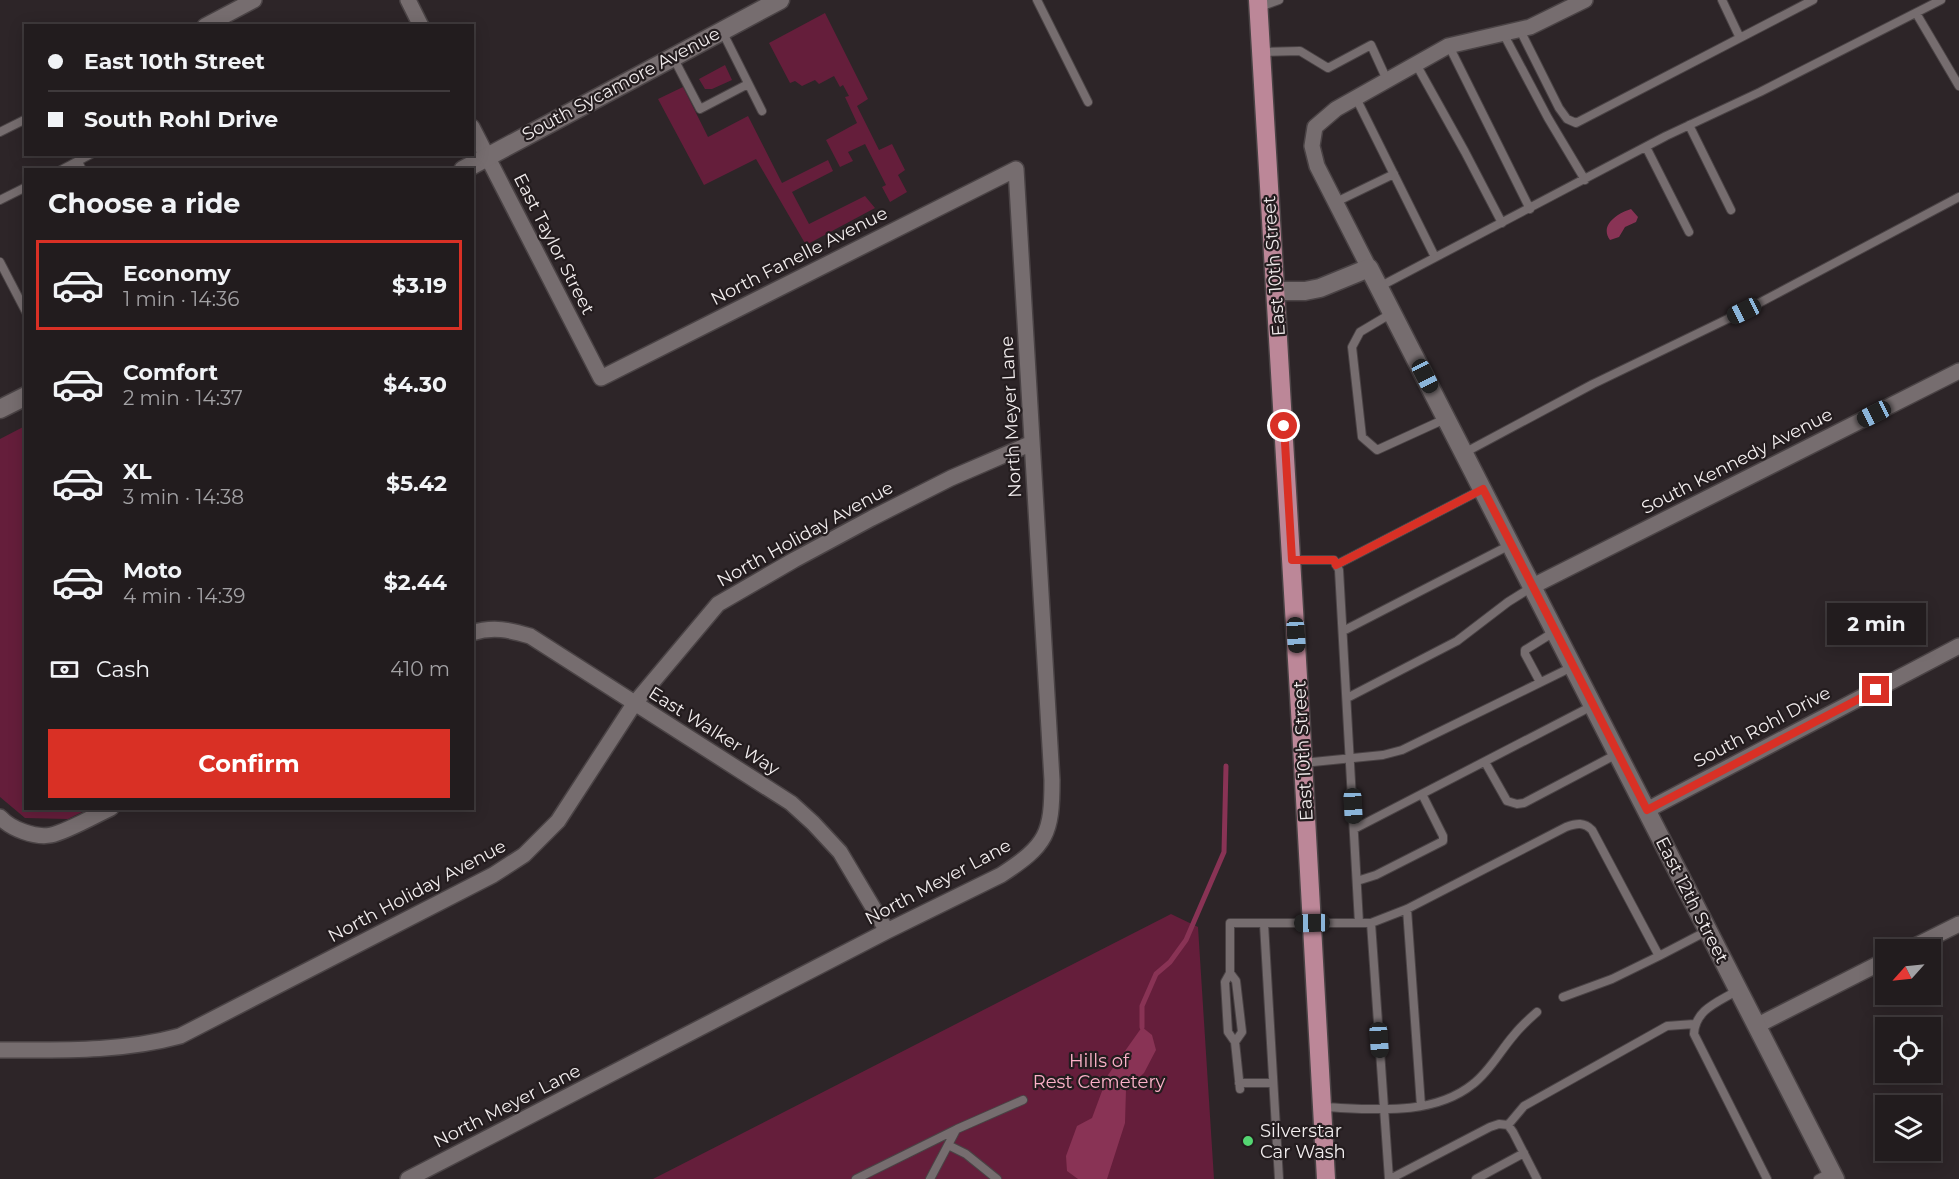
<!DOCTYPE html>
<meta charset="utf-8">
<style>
body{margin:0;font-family:Montserrat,sans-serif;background:#2a2527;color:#f1f3f6;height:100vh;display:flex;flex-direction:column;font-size:22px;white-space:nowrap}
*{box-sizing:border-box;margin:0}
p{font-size:20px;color:#a2a1a4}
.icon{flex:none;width:33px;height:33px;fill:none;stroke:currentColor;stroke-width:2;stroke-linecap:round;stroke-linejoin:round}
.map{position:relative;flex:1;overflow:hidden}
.details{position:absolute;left:24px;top:168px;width:450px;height:642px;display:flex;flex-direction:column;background:#221c1e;border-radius:0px;box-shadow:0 3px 15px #0003,0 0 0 2px #3f3a3c}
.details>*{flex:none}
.banner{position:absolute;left:24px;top:24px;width:450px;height:132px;border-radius:0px;box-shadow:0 3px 15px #0003,0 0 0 2px #3f3a3c;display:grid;align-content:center;height:132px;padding:0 24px;background:#221c1e}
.needle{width:39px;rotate:243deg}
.controls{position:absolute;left:1875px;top:939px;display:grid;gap:12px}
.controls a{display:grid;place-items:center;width:66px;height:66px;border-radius:0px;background:#221c1e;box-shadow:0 3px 15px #0003,0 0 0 2px #3f3a3c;font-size:30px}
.end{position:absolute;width:27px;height:27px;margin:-14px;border:8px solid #d93025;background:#fff;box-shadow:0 0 0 3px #fff}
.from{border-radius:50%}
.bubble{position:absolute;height:42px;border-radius:0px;background:#221c1e;box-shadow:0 3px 15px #0003,0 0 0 2px #3f3a3c;font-size:20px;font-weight:700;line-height:42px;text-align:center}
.car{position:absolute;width:18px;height:36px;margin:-18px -9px;border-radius:8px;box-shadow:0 0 4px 2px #0007;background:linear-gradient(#222 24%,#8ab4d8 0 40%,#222 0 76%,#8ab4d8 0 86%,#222 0)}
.banner b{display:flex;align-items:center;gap:21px;height:57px;font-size:22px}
.banner b+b{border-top:2px solid #3f3a3c}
.banner i{width:15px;height:15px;background:#f1f3f6}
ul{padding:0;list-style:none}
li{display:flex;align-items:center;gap:18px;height:90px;margin:0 12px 9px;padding:0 12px;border:3px solid transparent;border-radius:0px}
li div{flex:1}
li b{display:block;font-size:22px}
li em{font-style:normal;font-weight:700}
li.on{border-color:#d93025}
li>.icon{width:54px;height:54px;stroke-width:1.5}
h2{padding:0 24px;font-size:27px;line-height:72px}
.pay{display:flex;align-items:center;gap:15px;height:66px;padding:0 24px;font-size:22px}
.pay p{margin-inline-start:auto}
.cta{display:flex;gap:12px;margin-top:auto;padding:12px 24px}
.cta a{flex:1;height:69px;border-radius:0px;background:#d93025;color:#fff;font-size:24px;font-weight:700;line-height:69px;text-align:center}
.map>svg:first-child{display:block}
</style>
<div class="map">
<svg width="1959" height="1179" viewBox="0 0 1959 1179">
<rect width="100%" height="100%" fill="#2d2528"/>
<path fill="#651e3b" d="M825,13L868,99L857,106L879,150L892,144L905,170L898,175L907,192L890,202L882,187L886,185L865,144L848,152L853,161L840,167L826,140L857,123L845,97L849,96L843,85L840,87L834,76L819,84L815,80L802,86L795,81L790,83L769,43Z
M725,65L732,80L712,89H705L699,79Z
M683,87L708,137L748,116L782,183L828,160L833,171L792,192L809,224L865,196L875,208L806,245L756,159L704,185L658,99Z
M25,426L26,808L88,809L68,819L25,818L0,797V439Z
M1171,914L1198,927L1214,1179H653Z"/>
<path fill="#893355" d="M1631,209L1638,217L1636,222L1625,227L1619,237L1610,240C1599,225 1618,213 1631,209Z
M1142,1027L1152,1035L1156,1050L1144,1073L1126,1089L1125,1123L1107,1179H1078L1067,1171L1066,1156L1077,1126L1092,1118L1108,1075Z"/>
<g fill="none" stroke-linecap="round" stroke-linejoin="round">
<path stroke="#893355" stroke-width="5" d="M1142,1027V1006L1156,974L1170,962L1186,940L1224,852L1226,766"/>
<defs>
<path id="lane" d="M1037,0L1088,102
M1722,0L1740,38
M1260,7L1279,0
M1916,13L1959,86
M1520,30L1559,108L1567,119L1576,123L1813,0
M722,31L762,111
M1503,33L1548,118L1585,180
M1449,46L1530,209
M1262,52L1300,51L1328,68L1371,45L1387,80
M673,57L700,109L748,84
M1416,64L1465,152L1502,223
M1356,98L1435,257
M1689,125L1731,210
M0,132L26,119
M1646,147L1689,232
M78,161L91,154
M61,170L78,161L82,170
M0,200L26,187
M1336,202L1394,174
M0,262L26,312
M1379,287L1666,136L1760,92L1941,0
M1392,313L1360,332L1352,347L1362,437L1377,450L1445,419
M1464,453L1593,384L1744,311L1959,197
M1292,560H1334L1339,570L1359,923
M1336,565L1481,490
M1343,631L1510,545
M1540,682L1525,654V650L1554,632
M1347,698L1457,641L1508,602L1532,587
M1485,762L1507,801L1517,804L1524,803L1617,754
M1303,763L1383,755L1402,750L1572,667
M1354,829L1592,706
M1357,881L1376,875L1443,841V836L1422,794
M1407,909L1421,1106
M1371,923L1389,1179
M1264,924L1279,1179
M1230,973L1236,981L1242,1032L1235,1042
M1738,990C1719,1002 1695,1009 1694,1034L1767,1179
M1563,997L1612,979L1659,956
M1239,1083H1272
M1240,1089L1235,1042L1228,1032L1225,982L1230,973V923H1371L1407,909L1566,827C1577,823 1584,822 1592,830L1659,956L1707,931
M1322,1107C1372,1109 1432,1117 1473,1084C1490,1071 1500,1051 1514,1035C1521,1026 1529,1019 1537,1012
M1508,1125L1524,1106L1667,1026L1694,1024
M948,1145L966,1154L997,1179
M856,1179L957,1129L1023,1100
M930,1179L956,1130
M1390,1179L1490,1127L1499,1124L1508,1125L1513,1132L1537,1179
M1476,1179L1524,1153
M1818,1179L1831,1172"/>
<path id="street" d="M408,0L421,26
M205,26L254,0
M1369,268L1317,166L1312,146L1315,127L1336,109L1448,46L1530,27L1585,0
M1533,586L1959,371
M472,633C493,626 510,630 530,636L791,803L813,823L840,852L887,931
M1647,810L1959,646
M0,817C11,829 35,838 51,835C66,832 96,815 111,808
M1907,950L1959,924
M1756,1026L1886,960
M0,1050C61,1050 121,1052 180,1036L493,875L524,855L558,821L634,704L718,604L794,560L872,518L951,478L1032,443
M408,1179L887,931L1001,875C1047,845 1052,834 1052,780L1016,169L601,378L472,127"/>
<path id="secondary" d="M463,170L780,0
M1276,291H1305L1320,288L1369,268L1835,1179
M0,409L26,396"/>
<path id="primary" d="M1258,0L1302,745L1326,1179"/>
</defs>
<use href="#lane" stroke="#4a4345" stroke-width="10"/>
<use href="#street" stroke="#4a4345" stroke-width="18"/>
<use href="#secondary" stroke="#4a4345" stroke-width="21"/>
<use href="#primary" stroke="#4a4345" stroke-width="21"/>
<use href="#lane" stroke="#766d6f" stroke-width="8"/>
<use href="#street" stroke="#766d6f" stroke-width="15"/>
<use href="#secondary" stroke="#766d6f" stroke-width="18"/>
<use href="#primary" stroke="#bc8798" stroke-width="18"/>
</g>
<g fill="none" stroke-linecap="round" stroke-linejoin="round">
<path stroke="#d93025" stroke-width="8" d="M1284,426L1292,560H1334L1336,565L1483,489L1647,810L1876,690"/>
</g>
<circle fill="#54d672" stroke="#231c1e" stroke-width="2" cx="1248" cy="1141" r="6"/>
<g text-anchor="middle" stroke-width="4.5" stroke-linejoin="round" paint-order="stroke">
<g font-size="18" fill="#f1eced" stroke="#231c1e">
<text transform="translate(621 84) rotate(-28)" y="6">South Sycamore Avenue</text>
<text transform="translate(554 244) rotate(63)" y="6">East Taylor Street</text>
<text transform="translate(799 256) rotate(-27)" y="6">North Fanelle Avenue</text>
<text transform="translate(1274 266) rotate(-94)" y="6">East 10th Street</text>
<text transform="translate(1011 417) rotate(-93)" y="6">North Meyer Lane</text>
<text transform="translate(1737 461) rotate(-27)" y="6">South Kennedy Avenue</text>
<text transform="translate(805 534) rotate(-29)" y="6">North Holiday Avenue</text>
<text transform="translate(1762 727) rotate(-28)" y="6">South Rohl Drive</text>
<text transform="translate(714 731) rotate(32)" y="6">East Walker Way</text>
<text transform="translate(1303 751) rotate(-93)" y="6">East 10th Street</text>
<text transform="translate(938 882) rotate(-28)" y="6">North Meyer Lane</text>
<text transform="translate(417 891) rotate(-28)" y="6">North Holiday Avenue</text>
<text transform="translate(1692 900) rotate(63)" y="6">East 12th Street</text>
<text transform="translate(507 1106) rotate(-27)" y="6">North Meyer Lane</text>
</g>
<g font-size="18" fill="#fcb2c9" stroke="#231c1e">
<text x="1099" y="1067">Hills of<tspan x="1099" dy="21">Rest Cemetery</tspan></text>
</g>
<g font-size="18" fill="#f1eced" stroke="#231c1e" text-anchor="start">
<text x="1260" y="1137">Silverstar<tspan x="1260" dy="21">Car Wash</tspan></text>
</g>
</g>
</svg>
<div class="controls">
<a><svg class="needle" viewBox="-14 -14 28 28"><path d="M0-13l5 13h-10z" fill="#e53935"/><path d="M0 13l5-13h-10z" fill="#a2a1a4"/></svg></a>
<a><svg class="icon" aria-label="locate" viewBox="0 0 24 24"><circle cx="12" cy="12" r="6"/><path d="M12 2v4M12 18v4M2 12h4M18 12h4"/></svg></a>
<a><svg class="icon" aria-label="layers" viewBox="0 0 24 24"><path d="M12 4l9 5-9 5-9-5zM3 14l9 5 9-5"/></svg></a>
</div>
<i class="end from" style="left:1284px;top:426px"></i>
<i class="end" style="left:1876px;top:690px"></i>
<div class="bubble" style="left:1827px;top:603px;width:99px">2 min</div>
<i class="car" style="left:1744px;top:311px;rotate:244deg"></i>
<i class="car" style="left:1425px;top:376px;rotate:153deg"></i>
<i class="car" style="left:1874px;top:414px;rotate:243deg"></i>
<i class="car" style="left:1296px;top:635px;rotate:176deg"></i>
<i class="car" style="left:1353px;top:806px;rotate:177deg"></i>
<i class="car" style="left:1312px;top:923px;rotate:269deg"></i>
<i class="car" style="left:1379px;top:1040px;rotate:176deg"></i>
<div class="banner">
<b><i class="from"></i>East 10th Street</b>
<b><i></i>South Rohl Drive</b>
</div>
<section class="details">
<h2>Choose a ride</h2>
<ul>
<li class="on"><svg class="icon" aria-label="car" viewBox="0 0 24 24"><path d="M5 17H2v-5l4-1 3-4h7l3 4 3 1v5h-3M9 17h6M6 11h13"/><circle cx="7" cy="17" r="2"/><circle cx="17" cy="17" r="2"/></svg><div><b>Economy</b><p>1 min · 14:36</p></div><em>$3.19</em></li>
<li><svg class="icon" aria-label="car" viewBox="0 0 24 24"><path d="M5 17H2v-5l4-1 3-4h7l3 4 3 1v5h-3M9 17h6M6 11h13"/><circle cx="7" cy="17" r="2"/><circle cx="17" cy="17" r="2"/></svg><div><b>Comfort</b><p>2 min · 14:37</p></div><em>$4.30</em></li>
<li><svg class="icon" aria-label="car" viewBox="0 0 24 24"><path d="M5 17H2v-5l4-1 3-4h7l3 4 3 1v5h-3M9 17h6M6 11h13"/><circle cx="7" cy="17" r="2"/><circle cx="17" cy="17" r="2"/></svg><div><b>XL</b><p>3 min · 14:38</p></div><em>$5.42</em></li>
<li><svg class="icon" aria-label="car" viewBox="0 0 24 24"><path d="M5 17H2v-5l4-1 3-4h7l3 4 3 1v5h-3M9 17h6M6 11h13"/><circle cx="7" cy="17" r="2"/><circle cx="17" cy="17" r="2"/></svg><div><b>Moto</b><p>4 min · 14:39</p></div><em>$2.44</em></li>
</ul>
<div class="pay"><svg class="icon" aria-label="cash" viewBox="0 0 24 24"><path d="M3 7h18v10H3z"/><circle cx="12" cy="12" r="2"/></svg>Cash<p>410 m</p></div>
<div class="cta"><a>Confirm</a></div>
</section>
</div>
